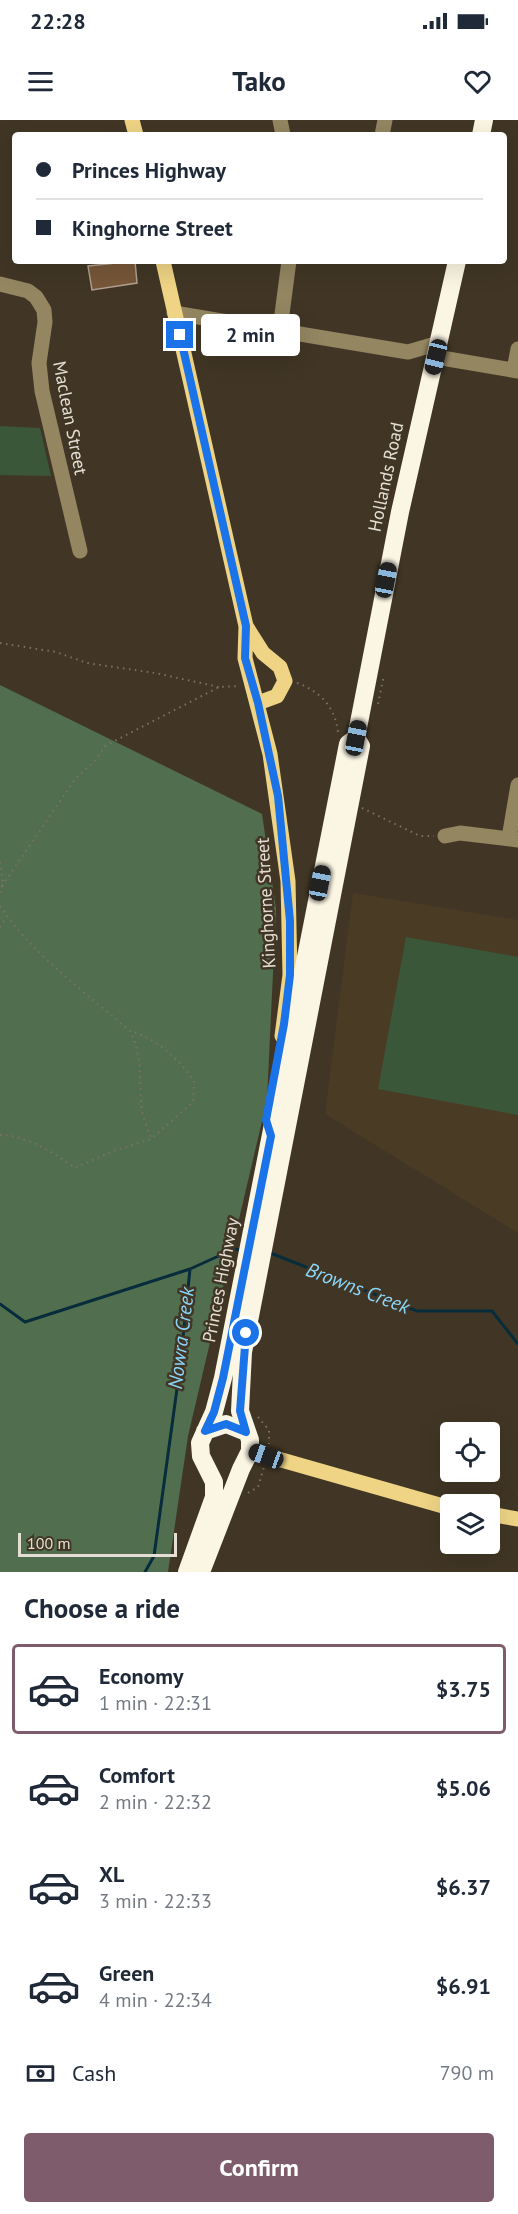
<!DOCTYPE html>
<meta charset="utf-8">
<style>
body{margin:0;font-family:"PT Sans",sans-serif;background:#f6f6f7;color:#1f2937;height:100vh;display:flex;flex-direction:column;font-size:22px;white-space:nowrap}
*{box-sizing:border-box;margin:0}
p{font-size:20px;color:#747a83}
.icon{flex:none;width:33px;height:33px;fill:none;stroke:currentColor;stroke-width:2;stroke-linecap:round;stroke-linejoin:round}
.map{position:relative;height:1452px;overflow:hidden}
.sheet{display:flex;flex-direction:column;background:#fff;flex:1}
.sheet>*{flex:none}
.guide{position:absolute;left:12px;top:12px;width:495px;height:132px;border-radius:6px;box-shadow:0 6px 24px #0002;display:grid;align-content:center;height:132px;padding:0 24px;background:#fff}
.tools{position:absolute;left:440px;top:1302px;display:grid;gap:12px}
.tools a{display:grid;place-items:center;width:60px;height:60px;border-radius:6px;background:#fff;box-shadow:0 6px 24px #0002;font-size:30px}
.scale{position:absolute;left:18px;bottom:15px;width:159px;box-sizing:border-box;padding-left:6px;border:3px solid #e5ded4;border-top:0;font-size:16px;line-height:21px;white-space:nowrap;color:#e5ded4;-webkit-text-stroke:4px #413625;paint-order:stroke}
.end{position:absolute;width:27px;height:27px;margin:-14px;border:8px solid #1a73e8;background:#fff;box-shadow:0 0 0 3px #fff}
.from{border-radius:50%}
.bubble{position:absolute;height:42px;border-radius:6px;background:#fff;box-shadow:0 6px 24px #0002;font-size:20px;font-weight:800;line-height:42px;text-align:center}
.car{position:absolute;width:18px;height:36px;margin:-18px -9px;border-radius:8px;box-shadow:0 0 4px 2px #0007;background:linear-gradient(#222 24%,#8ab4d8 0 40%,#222 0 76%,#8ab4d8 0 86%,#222 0)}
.guide b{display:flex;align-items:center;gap:21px;height:57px;font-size:22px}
.guide b+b{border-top:2px solid #e0e1e3}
.guide i{width:15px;height:15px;background:#1f2937}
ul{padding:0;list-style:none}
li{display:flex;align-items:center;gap:18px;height:90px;margin:0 12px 9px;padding:0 12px;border:3px solid transparent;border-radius:6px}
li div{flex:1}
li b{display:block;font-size:22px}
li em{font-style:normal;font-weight:800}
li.current{border-color:#7e5c6b}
li>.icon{width:54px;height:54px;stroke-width:1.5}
h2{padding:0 24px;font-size:27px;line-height:72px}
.pay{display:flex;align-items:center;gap:15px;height:66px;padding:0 24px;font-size:22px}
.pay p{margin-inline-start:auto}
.cta{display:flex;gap:12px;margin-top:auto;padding:12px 24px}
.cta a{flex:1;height:69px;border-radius:6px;background:#7e5c6b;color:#fff;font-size:24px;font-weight:800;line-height:69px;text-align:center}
.status{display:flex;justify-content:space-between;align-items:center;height:42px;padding:0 30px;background:#fff;direction:ltr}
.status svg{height:16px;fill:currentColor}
header{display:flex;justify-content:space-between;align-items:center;height:78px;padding:0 24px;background:#fff;font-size:27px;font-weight:800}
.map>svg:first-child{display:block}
</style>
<div class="status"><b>22:28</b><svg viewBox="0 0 49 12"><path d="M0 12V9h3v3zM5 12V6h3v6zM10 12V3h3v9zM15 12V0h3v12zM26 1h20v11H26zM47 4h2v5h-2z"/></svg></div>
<header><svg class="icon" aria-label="menu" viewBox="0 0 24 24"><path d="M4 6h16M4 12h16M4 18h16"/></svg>Tako<svg class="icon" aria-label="heart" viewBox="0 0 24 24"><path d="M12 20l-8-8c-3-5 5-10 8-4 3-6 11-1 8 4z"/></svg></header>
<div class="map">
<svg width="518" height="1452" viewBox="0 0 518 1452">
<rect width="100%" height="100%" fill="#413625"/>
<path fill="#4a3b24" d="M353,773L518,800V1113L325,994Z"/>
<path fill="#3b573a" d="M0,306L40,308L51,356L0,355Z
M406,817L518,837V995L378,969Z"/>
<path fill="#516f4f" d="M0,565L262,694L276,789L267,980L188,1316L168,1452H0Z"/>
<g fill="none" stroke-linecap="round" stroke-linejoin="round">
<path stroke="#072c3b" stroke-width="3" d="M268,1132L417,1191H492L518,1224
M190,1149L234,1129L241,1130
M0,1184L25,1202L190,1149L180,1247L154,1436L145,1452"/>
</g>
<path fill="#775739" stroke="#b19f8f" stroke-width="1.5" d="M135,141L137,163L92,170L88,146Z"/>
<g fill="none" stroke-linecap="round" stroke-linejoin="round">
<path stroke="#7c7264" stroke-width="2" stroke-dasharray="1.5 4.5" stroke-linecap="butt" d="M0,523L56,532L87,543L155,553L219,567
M297,563C320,571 335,587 338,612
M378,584L384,555
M362,688L420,716H434
M0,742L3,763L0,774
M2,766L76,658L94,642L105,626L219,567L239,566
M0,786C33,835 86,873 130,911C144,938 138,962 142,990C143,999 148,1009 151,1018
M0,807L7,797
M0,1015C29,1016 52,1032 75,1048L113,1031L151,1019L193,982L194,961C178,938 157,919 130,911
M258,1297L269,1310V1324
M248,1373L258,1367L264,1347"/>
<path stroke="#938661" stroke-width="15" d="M280,0L283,15
M382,15L385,0
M0,164L28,171L36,177L44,190L45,202L39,243L42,271L80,431
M174,193L408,232L439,223
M280,209L289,141
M436,237L518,251
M514,250L518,229
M445,716L460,713L518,720
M509,718L518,665"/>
<path stroke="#efd485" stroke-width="15" d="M132,0L136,15
M163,141L246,506L245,538L270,634L288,761L290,855L282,916
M246,506L263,533L280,547L285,561L277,576L258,583
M250,1331L450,1388
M489,1394L518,1399"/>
<path stroke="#fbf5e3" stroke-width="18" d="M481,15L484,0
M205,1311L226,1304L246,1312
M187,1452L214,1377V1362L201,1336L200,1323L214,1292L223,1258L348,624L356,618L400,392L457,141
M201,1452L241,1349L250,1331V1320L240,1291L243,1232L361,626L356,618"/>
</g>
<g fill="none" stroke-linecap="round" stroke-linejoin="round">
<path stroke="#1a73e8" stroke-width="8" d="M180,215L246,506L245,538L258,583L278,676L290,801V855L284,904L266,1000L271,1016L223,1258L214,1292L205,1311L226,1304L246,1312L240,1291L246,1213"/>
</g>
<g text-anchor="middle" stroke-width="5" stroke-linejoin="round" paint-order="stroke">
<g font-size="18" fill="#e5ded4" stroke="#413625">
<text transform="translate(70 298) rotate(79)" y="6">Maclean Street</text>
<text transform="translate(386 357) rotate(-78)" y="6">Hollands Road</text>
<text transform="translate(266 783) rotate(-93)" y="6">Kinghorne Street</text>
<text transform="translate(221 1160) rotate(-79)" y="6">Princes Highway</text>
</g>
<g font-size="20" font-style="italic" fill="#8bd7fc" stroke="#413625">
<text transform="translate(358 1168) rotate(21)" y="7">Browns Creek</text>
<text transform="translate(181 1218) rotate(-83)" y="7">Nowra Creek</text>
</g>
</g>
</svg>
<div class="tools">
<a><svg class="icon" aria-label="locate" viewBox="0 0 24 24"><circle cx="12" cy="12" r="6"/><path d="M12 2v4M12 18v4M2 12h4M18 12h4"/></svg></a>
<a><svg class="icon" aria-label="layers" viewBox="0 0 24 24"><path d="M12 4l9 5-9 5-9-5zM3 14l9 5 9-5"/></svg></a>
</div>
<div class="scale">100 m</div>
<i class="end from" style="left:246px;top:1213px"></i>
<i class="end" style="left:180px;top:215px"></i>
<div class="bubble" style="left:201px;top:194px;width:99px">2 min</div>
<i class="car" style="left:436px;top:237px;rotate:194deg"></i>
<i class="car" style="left:386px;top:460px;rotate:11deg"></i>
<i class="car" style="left:356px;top:618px;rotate:11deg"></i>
<i class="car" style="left:320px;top:763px;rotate:11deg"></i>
<i class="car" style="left:266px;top:1336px;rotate:290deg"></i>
<div class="guide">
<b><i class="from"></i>Princes Highway</b>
<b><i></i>Kinghorne Street</b>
</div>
</div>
<section class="sheet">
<h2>Choose a ride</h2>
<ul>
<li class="current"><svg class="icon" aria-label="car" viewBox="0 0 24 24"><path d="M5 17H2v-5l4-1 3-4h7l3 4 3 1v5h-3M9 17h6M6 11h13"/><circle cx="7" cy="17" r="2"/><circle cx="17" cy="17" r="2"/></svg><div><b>Economy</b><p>1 min · 22:31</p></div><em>$3.75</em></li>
<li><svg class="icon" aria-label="car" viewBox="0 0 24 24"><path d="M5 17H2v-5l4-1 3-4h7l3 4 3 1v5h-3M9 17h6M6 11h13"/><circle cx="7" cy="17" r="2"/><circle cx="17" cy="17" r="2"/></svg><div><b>Comfort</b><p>2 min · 22:32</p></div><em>$5.06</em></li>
<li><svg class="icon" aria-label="car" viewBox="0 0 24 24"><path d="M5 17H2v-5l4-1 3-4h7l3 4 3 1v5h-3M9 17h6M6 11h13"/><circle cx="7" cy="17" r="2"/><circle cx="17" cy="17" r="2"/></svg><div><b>XL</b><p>3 min · 22:33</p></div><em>$6.37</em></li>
<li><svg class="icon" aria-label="car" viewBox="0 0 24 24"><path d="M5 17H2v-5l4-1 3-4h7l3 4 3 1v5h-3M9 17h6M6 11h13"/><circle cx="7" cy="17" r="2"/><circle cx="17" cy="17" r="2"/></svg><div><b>Green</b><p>4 min · 22:34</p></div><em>$6.91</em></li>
</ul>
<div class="pay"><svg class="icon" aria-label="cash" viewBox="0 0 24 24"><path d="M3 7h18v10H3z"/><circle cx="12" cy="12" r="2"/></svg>Cash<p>790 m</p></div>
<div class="cta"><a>Confirm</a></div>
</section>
